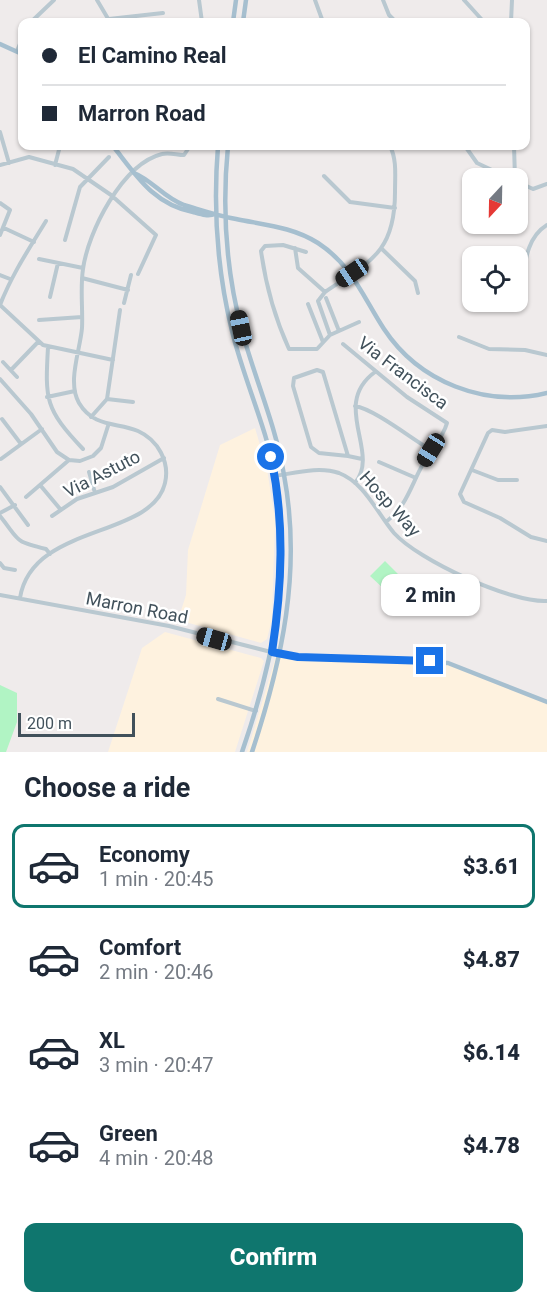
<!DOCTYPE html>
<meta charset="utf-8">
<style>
body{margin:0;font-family:Roboto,sans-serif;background:#f6f6f7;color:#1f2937;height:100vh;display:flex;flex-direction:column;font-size:22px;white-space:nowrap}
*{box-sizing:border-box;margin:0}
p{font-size:20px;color:#747a83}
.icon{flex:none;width:33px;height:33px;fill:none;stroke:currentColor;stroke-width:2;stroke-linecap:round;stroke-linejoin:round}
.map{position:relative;height:752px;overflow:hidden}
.panel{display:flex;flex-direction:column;background:#fff;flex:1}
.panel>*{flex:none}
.top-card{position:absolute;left:18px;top:18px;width:512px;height:132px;border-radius:12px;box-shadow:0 2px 4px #0004;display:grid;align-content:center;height:132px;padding:0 24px;background:#fff}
.needle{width:39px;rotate:202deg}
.controls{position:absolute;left:462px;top:168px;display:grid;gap:12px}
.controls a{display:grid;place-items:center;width:66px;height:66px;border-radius:12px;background:#fff;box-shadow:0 2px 4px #0004;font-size:30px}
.scale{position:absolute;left:18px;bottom:15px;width:117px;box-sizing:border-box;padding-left:6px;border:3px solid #41515b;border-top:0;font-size:16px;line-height:21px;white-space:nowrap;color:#41515b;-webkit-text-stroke:4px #fff;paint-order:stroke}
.end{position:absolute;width:27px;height:27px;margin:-14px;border:8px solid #1a73e8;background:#fff;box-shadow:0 0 0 3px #fff}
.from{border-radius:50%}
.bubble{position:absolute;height:42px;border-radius:12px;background:#fff;box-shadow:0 2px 4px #0004;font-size:20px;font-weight:800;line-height:42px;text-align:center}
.car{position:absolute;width:18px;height:36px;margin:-18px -9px;border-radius:8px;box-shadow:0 0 4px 2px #0007;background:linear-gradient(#222 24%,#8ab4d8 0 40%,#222 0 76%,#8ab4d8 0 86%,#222 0)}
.top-card b{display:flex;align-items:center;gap:21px;height:57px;font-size:22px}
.top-card b+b{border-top:2px solid #e0e1e3}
.top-card i{width:15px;height:15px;background:#1f2937}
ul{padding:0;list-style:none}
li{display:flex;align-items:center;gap:18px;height:84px;margin:0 12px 9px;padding:0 12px;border:3px solid transparent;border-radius:12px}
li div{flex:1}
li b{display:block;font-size:22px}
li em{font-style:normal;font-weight:800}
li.selected{border-color:#0f766e}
li>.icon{width:54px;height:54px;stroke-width:1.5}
h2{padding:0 24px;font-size:27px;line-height:72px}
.cta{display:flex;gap:12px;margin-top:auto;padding:12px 24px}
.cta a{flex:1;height:69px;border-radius:12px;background:#0f766e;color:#fff;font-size:24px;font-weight:800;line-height:69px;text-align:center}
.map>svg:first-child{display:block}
</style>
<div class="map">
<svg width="547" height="752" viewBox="0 0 547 752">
<rect width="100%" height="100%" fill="#efebeb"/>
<path fill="#fef2df" d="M255,428L267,469L275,520L272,619L267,639L261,643L178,620L186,595L188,550L220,445Z
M165,632L261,658L264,661L235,752H108L142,648Z
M277,653L445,662L547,702V752H247Z"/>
<path fill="#b1f4c4" d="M385,561L398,574L384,589L370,576Z
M0,685L17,693V722L6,752H0Z"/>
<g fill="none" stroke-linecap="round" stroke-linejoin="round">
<path stroke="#b9c8d0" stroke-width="4" d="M97,0L110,22
M199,0L202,22
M315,0L323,22
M383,0L389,15L396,22
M464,0L484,22
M109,19L163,13
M31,22L54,0
M511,22L512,0
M17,51L22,39
M0,132L9,163
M465,146L477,163L509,178
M514,146L515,178
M0,165L29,157L73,169L111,195L156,235L138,274
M55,165L60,146
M324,176L350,202L395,208
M518,182L533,189L547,184
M0,203L10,210L0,235
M4,228L34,242
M65,240L80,187L109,157
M295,248L298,268L325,292C371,261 395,252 395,192C395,175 397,160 390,146
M382,249L415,281L418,293
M306,252L283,245L265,246L261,251C266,287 274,316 289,349H317L330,335L359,322
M39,259L83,268
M0,275L10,279
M82,278L128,290
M325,292L318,301L330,335
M518,295L520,294C525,269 524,239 547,225
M50,297L58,263
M326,298L339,331
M124,303L131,275
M308,304L323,342
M0,305L43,345L113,360
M0,305C12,274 29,249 46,221
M39,320L82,317
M459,337L489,349L525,350L547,355
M343,344L407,397L447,423C443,438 430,451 423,464C411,485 407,506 386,522
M48,347C45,400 45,409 83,449
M3,362L17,377
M11,370L38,342
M317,370L323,372L348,456L319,453L311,447L293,386L294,378Z
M0,379L31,414L57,452L69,460L80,461L93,456L101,448L108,426
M47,397L75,391
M107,399L133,402
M355,406C374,409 412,439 431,450
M91,417L107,399L120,310
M2,419L21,444
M547,426L505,432L492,430L488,433L460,494L464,502L500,518L531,537L547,541
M348,456L362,459
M1,459L42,429
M379,462L416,478
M472,470L498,480H517
M89,472L95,493
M275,476C295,473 319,466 339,473C365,483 377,513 394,533C418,560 511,603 547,601
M355,483C381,452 330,405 375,372
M40,485L61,510
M0,487L28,525
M26,497L69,460
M0,513L15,505
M0,516C21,542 12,540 46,549L50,554
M52,516L77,499L113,487L164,458
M0,563L4,568L15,570
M466,592L471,579
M0,595L169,626L271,652
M20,598C32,523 152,539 165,483C170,462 158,440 138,431C117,422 94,428 79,403C67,382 80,351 82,328C83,308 80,289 83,269C88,232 122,164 162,154C169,152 177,155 184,155L190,146
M218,699L256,711"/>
<path stroke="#a6bfcf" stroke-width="4.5" d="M233,22L236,0
M243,22L246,0
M0,44L22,54
M113,146C136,175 153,204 193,212C200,214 208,217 215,214
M218,146C213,208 217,270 232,331C244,380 266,426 275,475C293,570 273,662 242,752
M228,146C222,207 226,271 242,331C255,379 276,426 284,475C302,571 282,661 252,752
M134,173C152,180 164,198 184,205C201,210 218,216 236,219C265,225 293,227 318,243C352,265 363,297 384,329C419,382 485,408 547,393
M272,652L298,657L448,663L547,702"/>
</g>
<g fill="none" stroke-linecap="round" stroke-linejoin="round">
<path stroke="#1a73e8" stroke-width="8" d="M271,457C285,523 282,586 272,652L298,657L430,661"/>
</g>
<g text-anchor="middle" stroke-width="5" stroke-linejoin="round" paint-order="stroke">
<g font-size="18" fill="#41515b" stroke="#fff">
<text transform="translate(403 373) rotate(37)" y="6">Via Francisca</text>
<text transform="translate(102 474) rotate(-27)" y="6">Via Astuto</text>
<text transform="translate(390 504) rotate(48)" y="6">Hosp Way</text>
<text transform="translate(137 608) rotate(11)" y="6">Marron Road</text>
</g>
</g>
</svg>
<div class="controls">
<a><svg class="needle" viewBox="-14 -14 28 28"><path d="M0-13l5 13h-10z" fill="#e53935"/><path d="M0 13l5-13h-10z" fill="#747a83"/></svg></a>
<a><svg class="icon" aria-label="locate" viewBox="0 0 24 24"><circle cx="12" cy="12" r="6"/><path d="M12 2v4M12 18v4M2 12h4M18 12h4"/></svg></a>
</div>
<div class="scale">200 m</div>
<i class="end from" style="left:271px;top:457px"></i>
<i class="end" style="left:430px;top:661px"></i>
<div class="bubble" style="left:381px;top:574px;width:99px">2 min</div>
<i class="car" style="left:352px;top:273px;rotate:236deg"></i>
<i class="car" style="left:241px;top:328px;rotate:348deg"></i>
<i class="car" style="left:431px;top:450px;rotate:212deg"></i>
<i class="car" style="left:214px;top:639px;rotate:286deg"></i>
<div class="top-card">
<b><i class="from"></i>El Camino Real</b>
<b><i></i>Marron Road</b>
</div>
</div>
<section class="panel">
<h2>Choose a ride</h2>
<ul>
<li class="selected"><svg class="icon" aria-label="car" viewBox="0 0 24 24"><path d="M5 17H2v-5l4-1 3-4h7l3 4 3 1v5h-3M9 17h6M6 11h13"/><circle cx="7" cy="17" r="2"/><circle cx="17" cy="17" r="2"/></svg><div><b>Economy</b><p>1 min · 20:45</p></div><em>$3.61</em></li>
<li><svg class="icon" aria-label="car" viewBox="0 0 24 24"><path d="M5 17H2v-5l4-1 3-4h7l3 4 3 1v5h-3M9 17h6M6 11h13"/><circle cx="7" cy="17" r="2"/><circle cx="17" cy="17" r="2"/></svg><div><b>Comfort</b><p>2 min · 20:46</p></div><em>$4.87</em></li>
<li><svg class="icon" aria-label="car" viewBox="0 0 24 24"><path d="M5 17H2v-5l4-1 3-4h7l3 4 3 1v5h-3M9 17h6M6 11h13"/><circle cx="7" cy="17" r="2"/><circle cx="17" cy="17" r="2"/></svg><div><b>XL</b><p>3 min · 20:47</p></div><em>$6.14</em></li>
<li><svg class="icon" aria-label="car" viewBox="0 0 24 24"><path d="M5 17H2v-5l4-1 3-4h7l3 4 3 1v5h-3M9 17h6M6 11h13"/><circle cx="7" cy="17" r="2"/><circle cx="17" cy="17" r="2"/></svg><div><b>Green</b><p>4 min · 20:48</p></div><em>$4.78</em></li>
</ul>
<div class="cta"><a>Confirm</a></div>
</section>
